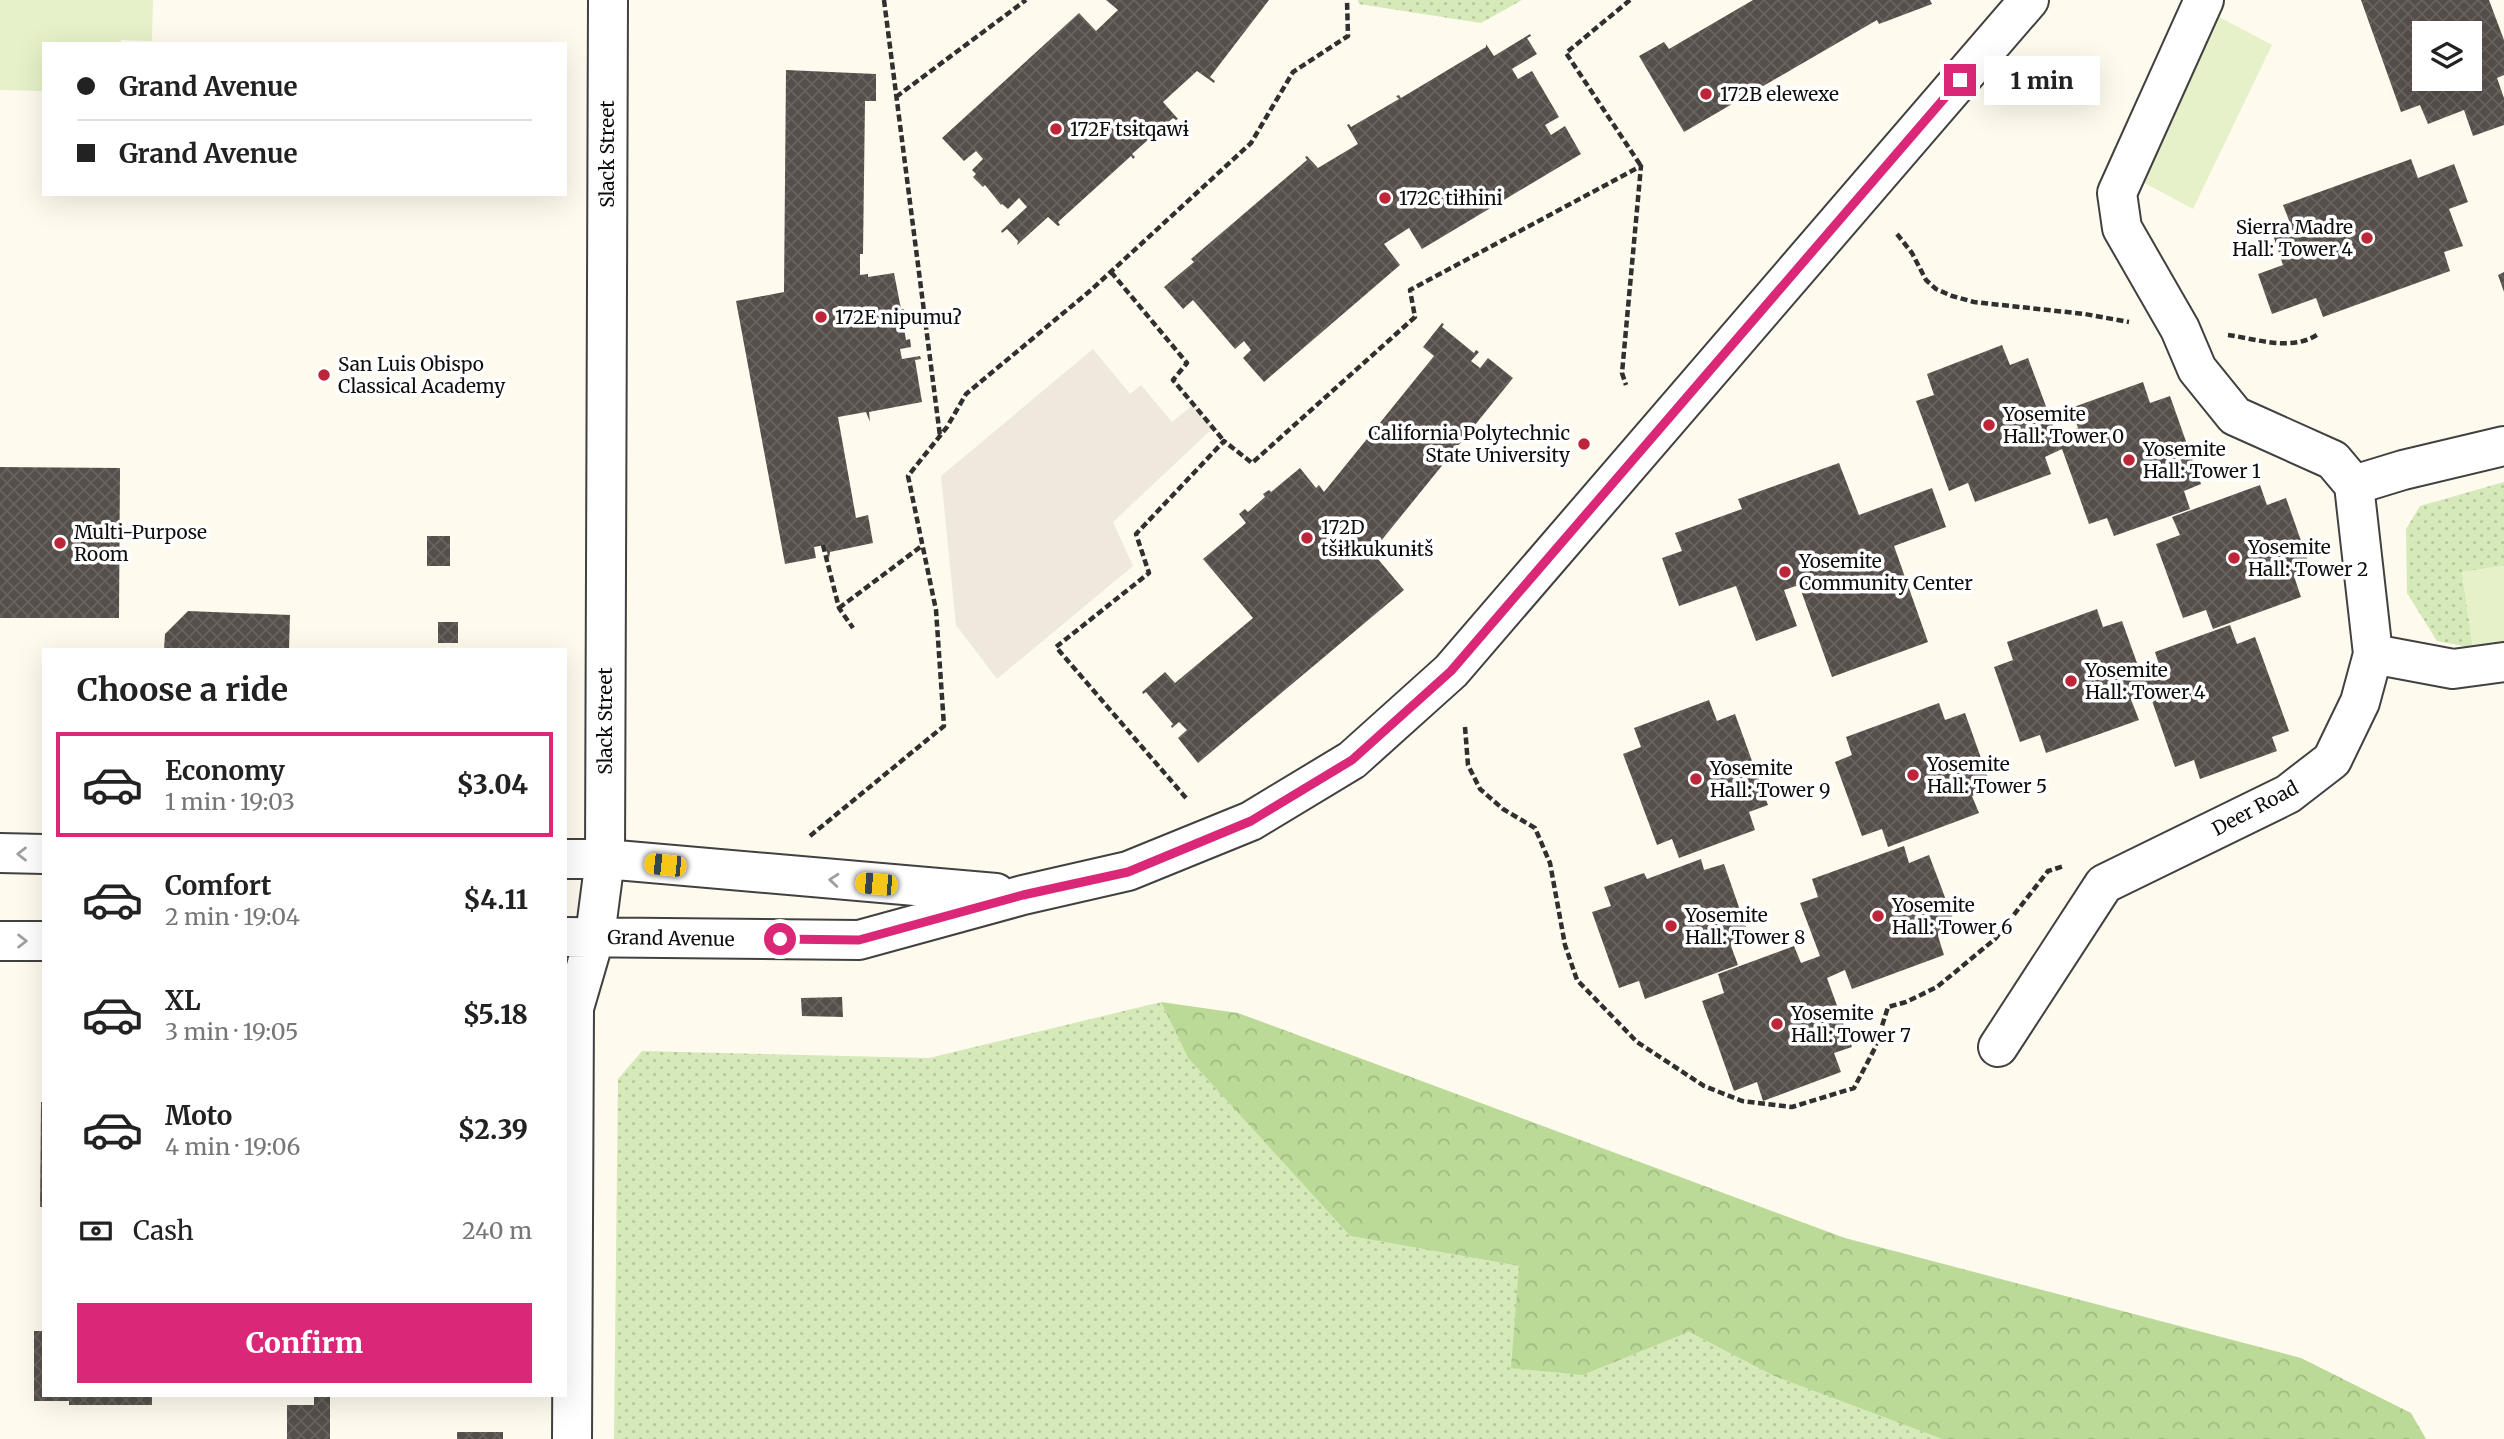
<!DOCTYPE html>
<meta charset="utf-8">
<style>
body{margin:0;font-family:Merriweather,serif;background:#f6f6f6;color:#222;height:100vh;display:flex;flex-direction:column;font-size:26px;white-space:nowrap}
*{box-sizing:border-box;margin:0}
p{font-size:23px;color:#767676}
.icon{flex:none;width:38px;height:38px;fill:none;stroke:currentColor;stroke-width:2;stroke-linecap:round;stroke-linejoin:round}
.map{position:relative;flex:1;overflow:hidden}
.details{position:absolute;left:42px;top:648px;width:525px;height:749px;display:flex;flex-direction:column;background:#fff;border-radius:0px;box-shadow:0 7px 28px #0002}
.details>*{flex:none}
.top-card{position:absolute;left:42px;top:42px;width:525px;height:154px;border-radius:0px;box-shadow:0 7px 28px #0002;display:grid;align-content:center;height:154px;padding:0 35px;background:#fff}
.controls{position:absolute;left:2412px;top:21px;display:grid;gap:14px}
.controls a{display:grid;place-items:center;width:70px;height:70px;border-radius:0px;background:#fff;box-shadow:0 7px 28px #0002;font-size:35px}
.end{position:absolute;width:32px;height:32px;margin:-16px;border:9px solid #db2777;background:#fff;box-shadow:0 0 0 4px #fff}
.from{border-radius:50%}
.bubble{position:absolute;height:49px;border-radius:0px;background:#fff;box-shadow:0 7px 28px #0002;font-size:23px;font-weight:800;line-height:49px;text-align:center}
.car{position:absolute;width:21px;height:42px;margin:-21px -10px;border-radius:9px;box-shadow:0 0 5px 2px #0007;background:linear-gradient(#f5c518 24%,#345 0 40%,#f5c518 0 76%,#345 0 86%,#f5c518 0)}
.top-card b{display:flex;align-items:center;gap:24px;height:66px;font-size:26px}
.top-card b+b{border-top:2px solid #e0e0e0}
.top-card i{width:18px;height:18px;background:#222}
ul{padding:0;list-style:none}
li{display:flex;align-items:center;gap:21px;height:105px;margin:0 14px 10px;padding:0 21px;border:4px solid transparent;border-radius:0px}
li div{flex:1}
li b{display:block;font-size:26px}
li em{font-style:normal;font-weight:800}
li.active{border-color:#db2777}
li>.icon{width:63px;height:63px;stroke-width:1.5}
h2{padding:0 35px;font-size:32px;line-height:84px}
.pay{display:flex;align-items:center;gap:18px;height:77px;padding:0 35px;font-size:26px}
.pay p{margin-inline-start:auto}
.primary-button{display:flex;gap:14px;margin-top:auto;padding:14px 35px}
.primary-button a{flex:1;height:80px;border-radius:0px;background:#db2777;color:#fff;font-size:28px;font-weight:800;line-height:80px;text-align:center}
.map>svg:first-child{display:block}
</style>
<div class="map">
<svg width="2504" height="1439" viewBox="0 0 2504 1439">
<defs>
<pattern id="grass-dots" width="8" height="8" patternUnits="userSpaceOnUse" patternTransform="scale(1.75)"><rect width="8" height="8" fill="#d6e9b8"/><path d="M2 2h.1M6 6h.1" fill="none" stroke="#b6c79d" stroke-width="1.8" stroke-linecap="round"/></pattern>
<pattern id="forest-crowns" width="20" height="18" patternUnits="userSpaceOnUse" patternTransform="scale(1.75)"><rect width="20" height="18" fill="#bbda97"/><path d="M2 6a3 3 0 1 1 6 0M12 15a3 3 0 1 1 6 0" fill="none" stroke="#a0ba81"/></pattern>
<pattern id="building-cross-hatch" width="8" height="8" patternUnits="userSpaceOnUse" patternTransform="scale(1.75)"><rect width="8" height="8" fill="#564e4a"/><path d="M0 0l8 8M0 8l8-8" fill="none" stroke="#696360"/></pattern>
</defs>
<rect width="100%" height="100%" fill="#fffaee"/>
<path fill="url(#grass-dots)" d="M1358,0H1522L1481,23L1359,4Z
M2504,482V566L2462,572L2473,648L2437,641L2407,593L2406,529L2420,506Z
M1161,1002L1188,1058L1350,1236L1519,1266L1583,1375L1689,1332L1774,1376L1942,1439H614L618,1079L642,1051L929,1058Z"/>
<path fill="url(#forest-crowns)" d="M1161,1002L1238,1013L1845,1238L2301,1358L2411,1413L2426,1439H1942L1774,1376L1689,1332L1583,1375L1511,1368L1519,1266L1350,1236L1188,1058Z"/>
<path fill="#e6f1c9" d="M0,0H153L152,41L121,40L120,44H44V91L0,90Z
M2187,0L2272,45L2193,209L2107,163Z
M2504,566V669L2473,648L2462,572Z"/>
<path fill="#efe9dd" d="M1093,349L1130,394L1141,385L1172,422L1193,405L1213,428L1113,522L1133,566L997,679L956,625L941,476Z"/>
<path fill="url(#building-cross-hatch)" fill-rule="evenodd" d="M1106,0H1269L1210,77L1215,81L1214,83L1197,71L1163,102L1178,119L1176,120L1173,118L1132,154L1135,157L1133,159L1131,156L1058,222L1060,225L1058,226L1048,217L1017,245L1018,241L1007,229L1002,233L1001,231L1027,207L1019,198L1008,209L1002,204L1001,205L985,185L983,187L973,177L976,174L972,170L983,159L976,151L964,161L942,138L1079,13L1096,31L1118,10Z
M1753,0H1930L1932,4L1879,24L1877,20L1684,132L1639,56L1664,42L1669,49Z
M2361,0H2489L2504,40V75L2497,78L2504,98V125L2473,136L2464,110L2428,124L2420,105L2401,112ZM2424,33H2469V79H2424Z
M1530,34L1531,36L1527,38L1537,54L1512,69L1518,79L1532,71L1559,117L1545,125L1551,135L1565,126L1581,154L1422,249L1409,228L1384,244L1400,265L1264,382L1243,358L1251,350L1244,341L1235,349L1193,300L1183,309L1164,287L1194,262L1191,259L1307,160L1305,157L1307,156L1318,168L1358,144L1347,125L1349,124L1351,127L1399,99L1396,96L1399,95L1401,98L1486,47V44L1494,56Z
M786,70L876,74V101H865L863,254H860V275L868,274V277L894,273L901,309H904L906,316L902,317L906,340L910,339L911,347L900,349L902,359L920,356L921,359L915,360L922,402L869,412L870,422L866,412L838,417L856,518L868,515L873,543L830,552L829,559L825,545L814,547L816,558L785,564L736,301L784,292Z
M2411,159L2418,178L2454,164L2468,202L2449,209L2463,246L2444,252L2450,271L2323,317L2316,298L2272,314L2258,274L2283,265L2271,229L2290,223L2283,205Z
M2504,272V292L2498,275Z
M1442,323L1444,324L1442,327L1474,353L1476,350L1479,352L1471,361L1480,368L1488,358L1513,378L1372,552L1404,590L1198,763L1178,738L1187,730L1179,722L1172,728L1171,726L1173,724L1146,692L1143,694L1142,692L1165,672L1175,683L1253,618L1203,559L1246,523L1239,514L1245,509L1248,512L1265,497L1263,494L1269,490L1271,492L1300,468L1316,488L1319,485L1324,492L1434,356L1423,347Z
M2002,345L2010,365L2028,358L2057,436L2078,428L2071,408L2143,382L2150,403L2170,396L2201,484L2184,491L2190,509L2114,536L2107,518L2089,524L2062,449L2045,457L2051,474L1975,502L1968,483L1949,491L1916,401L1934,395L1927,374Z
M1839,463L1859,515L1932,488L1946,527L1894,546L1928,642L1832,677L1799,585L1784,590L1797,626L1756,641L1736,586L1679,606L1662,558L1682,551L1675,533L1742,509L1738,499Z
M0,467L120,468L119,618H0Z
M2260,485L2267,505L2286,498L2312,572L2295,579L2301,597L2213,629L2206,610L2183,618L2156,544L2180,535L2172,517Z
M427,536H450V566H427Z
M2097,609L2103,627L2122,621L2142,677L2161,671L2155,652L2230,625L2237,644L2255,637L2289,731L2272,737L2277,751L2200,779L2194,760L2175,767L2150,695L2132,702L2139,720L2046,753L2040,735L2020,742L1994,667L2013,660L2007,642Z
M188,611L290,615L289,649H164L165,634Z
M438,622H458V643H438Z
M1709,700L1717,721L1735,714L1768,805L1749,812L1755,830L1679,858L1672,839L1657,845L1623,754L1641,747L1634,728Z
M1939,703L1945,720L1965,713L1992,789L1972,796L1979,813L1888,847L1882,829L1862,836L1835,762L1852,755L1846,737Z
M1904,846L1909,863L1929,855L1957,929L1938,936L1944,955L1852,989L1845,970L1827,978L1852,1047L1834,1053L1841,1072L1763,1101L1757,1082L1734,1091L1702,1001L1724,993L1718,974L1794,946L1801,963L1820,956L1800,903L1818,897L1812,879Z
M1701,859L1704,870L1724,864L1750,939L1731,946L1738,965L1645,999L1639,981L1619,988L1592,912L1611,906L1604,887L1644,873L1647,879Z
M842,997L843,1017L802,1016L801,998Z
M41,1102H44V1207H40Z
M34,1331H44V1395H152V1405H69V1401H34Z
M314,1395H330V1439H287V1405H314Z
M457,1432H503V1439H457Z"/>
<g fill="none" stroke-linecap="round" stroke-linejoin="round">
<defs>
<path id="minor" d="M2204,0L2117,193L2122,228L2180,329L2197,369L2235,416L2333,460L2354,485
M2354,485L2403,470L2504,446
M2373,654L2453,669L2504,662
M0,853L44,854
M565,859H605L996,893
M565,937L859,940L1023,895L1128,871L1251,821L1352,760L1451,671L2029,0
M0,941H44
M1998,1047L2104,884L2288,794L2332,760L2360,702L2373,654L2354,485
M572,1439L574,1008L595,936L605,859L608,0"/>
</defs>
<use href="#minor" stroke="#414141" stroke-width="42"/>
<path stroke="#303030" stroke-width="4.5" stroke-dasharray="7 3.5" stroke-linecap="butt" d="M884,0L940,436
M1630,0L1566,53L1641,166
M896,97L1026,0
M1897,234L1912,253L1926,280L1936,289L1952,296L1974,302L2085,314L2129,322
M1111,272L1187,363L1173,380L1224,441
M2228,335C2257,339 2292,352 2318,334
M823,545L839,608L853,628
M839,608L923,545
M1465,727L1468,765L1480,789L1503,809L1535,828L1550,863L1565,945L1577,980L1637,1042L1704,1086L1742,1101L1792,1107L1854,1088L1875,1048L1888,1007L1906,1002L1937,987L1995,939L2048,871L2064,866
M1186,798L1056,647L1149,573L1136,534L1224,441L1252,463L1415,317L1410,290L1641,166L1622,373L1626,385
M810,836L944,726L936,610L908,476L947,427L966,394L1091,290L1251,143L1293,72L1348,36L1347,0"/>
<use href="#minor" stroke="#fff" stroke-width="38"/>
</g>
<defs><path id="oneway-chevron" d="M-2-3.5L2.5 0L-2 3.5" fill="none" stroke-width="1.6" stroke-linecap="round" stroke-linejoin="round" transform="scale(1.75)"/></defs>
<g stroke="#9f9f9f">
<use href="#oneway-chevron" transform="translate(22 854) rotate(-180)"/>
<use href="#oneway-chevron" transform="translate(834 880) rotate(-175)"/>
<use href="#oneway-chevron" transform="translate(22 941)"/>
</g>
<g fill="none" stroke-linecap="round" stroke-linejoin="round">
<path stroke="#db2777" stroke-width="9" d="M780,939L859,940L1023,895L1128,872L1251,821L1352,760L1451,671L1960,80"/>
</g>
<g fill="#be2539" stroke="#fff" stroke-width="2.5">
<circle cx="1706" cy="94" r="7"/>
<circle cx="1056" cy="129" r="7"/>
<circle cx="1385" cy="198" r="7"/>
<circle cx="2367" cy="238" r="7"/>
<circle cx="821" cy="317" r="7"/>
<circle cx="324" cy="375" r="7"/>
<circle cx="1989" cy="425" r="7"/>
<circle cx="1584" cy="444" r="7"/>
<circle cx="2129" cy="460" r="7"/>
<circle cx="1307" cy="538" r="7"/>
<circle cx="60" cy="543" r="7"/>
<circle cx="2234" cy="558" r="7"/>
<circle cx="1785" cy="572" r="7"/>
<circle cx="2071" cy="681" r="7"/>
<circle cx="1913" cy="775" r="7"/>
<circle cx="1696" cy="779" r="7"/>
<circle cx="1878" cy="916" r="7"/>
<circle cx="1671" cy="926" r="7"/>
<circle cx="1777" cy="1024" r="7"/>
</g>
<g text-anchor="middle" stroke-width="7" stroke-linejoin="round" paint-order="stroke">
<g font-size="19" fill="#0e0e0e" stroke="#fff" text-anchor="start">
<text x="1720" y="101">172B elewexe</text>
<text x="1070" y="136">172F tsɨtqawɨ</text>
<text x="1399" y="205">172C tiłhini</text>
<text x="2353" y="234" text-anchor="end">Sierra Madre<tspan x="2353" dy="22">Hall: Tower 4</tspan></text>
<text x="835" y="324">172E nipumuʔ</text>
<text x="338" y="371">San Luis Obispo<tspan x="338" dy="22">Classical Academy</tspan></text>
<text x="2003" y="421">Yosemite<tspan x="2003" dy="22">Hall: Tower 0</tspan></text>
<text x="1570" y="440" text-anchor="end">California Polytechnic<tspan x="1570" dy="22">State University</tspan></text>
<text x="2143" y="456">Yosemite<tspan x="2143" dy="22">Hall: Tower 1</tspan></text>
<text x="1321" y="534">172D<tspan x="1321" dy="22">tšɨłkukunɨtš</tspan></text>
<text x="74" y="539">Multi-Purpose<tspan x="74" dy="22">Room</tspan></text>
<text x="2248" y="554">Yosemite<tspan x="2248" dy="22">Hall: Tower 2</tspan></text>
<text x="1799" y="568">Yosemite<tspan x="1799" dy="22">Community Center</tspan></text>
<text x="2085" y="677">Yosemite<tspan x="2085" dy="22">Hall: Tower 4</tspan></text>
<text x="1927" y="771">Yosemite<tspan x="1927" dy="22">Hall: Tower 5</tspan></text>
<text x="1710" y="775">Yosemite<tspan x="1710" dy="22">Hall: Tower 9</tspan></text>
<text x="1892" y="912">Yosemite<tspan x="1892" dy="22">Hall: Tower 6</tspan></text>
<text x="1685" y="922">Yosemite<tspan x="1685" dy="22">Hall: Tower 8</tspan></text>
<text x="1791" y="1020">Yosemite<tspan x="1791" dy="22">Hall: Tower 7</tspan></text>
</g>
<g font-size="19" fill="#0e0e0e" stroke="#fff">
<text transform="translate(607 154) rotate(-90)" y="7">Slack Street</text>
<text transform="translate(605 721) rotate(-90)" y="7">Slack Street</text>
<text transform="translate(2255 808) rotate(-28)" y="7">Deer Road</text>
<text transform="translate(671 938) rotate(1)" y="7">Grand Avenue</text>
</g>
</g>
</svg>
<div class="controls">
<a><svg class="icon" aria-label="layers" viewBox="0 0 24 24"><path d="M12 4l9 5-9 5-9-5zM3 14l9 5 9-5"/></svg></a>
</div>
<i class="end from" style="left:780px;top:939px"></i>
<i class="end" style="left:1960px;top:80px"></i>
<div class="bubble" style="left:1984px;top:56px;width:116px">1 min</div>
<i class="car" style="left:665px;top:865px;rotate:276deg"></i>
<i class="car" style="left:876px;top:884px;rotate:275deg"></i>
<div class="top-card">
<b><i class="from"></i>Grand Avenue</b>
<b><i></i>Grand Avenue</b>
</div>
<section class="details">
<h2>Choose a ride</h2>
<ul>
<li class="active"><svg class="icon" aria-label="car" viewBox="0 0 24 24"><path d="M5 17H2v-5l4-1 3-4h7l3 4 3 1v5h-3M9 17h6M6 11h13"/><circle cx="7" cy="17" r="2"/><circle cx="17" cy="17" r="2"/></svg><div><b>Economy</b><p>1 min · 19:03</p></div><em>$3.04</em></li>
<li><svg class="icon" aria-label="car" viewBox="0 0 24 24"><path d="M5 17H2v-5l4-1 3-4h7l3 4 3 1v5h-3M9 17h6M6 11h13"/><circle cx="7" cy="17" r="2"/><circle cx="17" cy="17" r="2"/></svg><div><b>Comfort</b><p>2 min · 19:04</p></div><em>$4.11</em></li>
<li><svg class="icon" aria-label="car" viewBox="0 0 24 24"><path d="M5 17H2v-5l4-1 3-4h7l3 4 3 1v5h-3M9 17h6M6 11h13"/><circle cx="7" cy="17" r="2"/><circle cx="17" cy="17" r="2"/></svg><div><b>XL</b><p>3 min · 19:05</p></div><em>$5.18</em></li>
<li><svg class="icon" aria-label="car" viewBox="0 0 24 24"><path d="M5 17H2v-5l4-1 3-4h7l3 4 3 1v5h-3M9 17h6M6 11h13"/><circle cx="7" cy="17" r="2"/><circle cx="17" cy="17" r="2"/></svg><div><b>Moto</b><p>4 min · 19:06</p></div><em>$2.39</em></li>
</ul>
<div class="pay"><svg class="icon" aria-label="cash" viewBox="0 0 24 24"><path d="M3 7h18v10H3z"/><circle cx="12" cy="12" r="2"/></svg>Cash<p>240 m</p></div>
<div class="primary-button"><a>Confirm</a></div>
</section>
</div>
